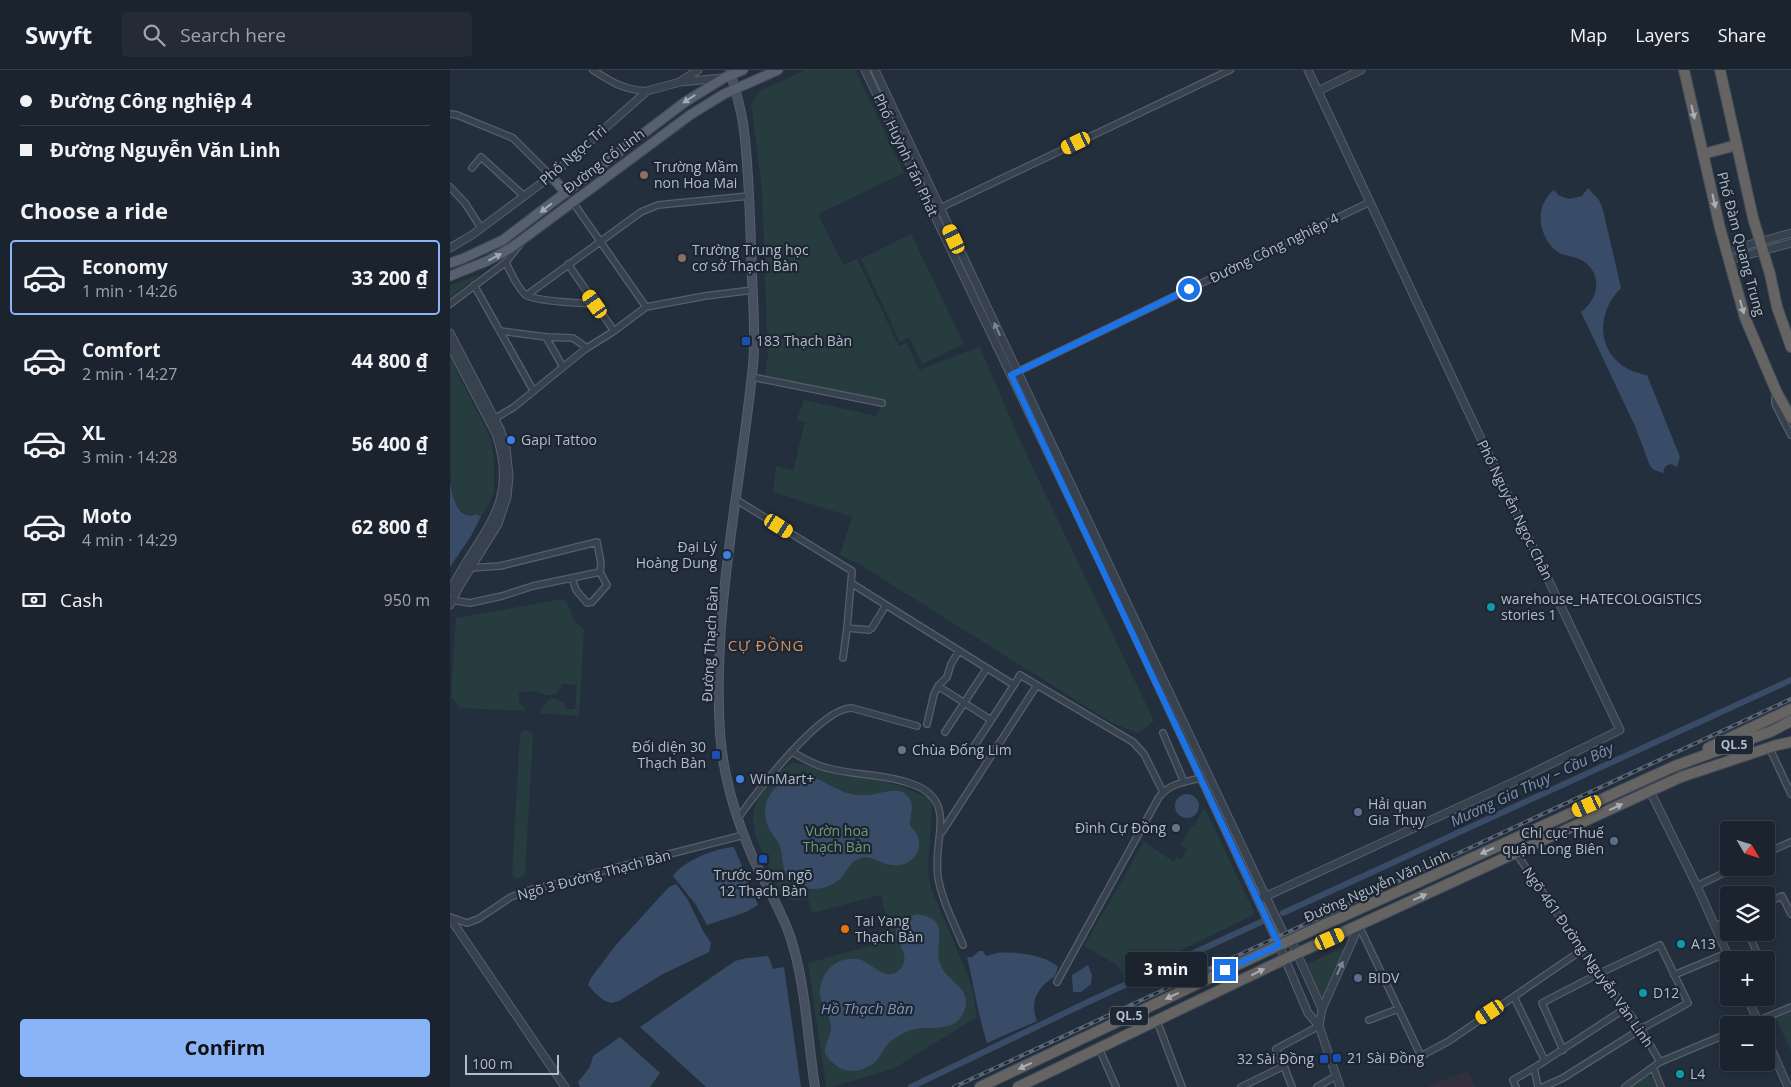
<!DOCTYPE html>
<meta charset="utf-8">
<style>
body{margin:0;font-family:"Open Sans",sans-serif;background:#242b36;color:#f1f3f6;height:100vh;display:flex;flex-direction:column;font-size:19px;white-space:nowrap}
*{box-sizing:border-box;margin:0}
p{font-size:16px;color:#a0a4aa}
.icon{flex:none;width:28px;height:28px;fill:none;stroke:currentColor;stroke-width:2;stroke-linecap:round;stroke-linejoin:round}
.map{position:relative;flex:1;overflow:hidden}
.drawer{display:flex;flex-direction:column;background:#1b232e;width:450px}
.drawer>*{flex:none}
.hud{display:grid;align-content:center;height:110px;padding:0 20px;background:#1b232e}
.needle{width:32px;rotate:128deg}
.controls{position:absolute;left:1270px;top:751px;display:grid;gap:10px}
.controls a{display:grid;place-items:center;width:55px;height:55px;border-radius:5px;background:#1b232e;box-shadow:0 2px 8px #0003,0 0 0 1px #39404a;font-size:25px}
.scale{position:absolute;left:15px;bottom:12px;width:94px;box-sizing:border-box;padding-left:5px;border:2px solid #b4bcc9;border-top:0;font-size:14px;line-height:18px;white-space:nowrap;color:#b4bcc9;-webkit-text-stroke:4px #1d2633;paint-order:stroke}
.end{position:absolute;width:22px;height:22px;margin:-11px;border:6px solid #1a73e8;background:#fff;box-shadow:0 0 0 2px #fff}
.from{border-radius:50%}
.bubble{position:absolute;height:35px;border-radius:5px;background:#1b232e;box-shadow:0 2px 8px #0003,0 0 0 1px #39404a;font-size:16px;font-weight:700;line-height:35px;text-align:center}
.car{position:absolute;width:15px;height:30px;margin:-15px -8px;border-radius:6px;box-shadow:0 0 4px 1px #0007;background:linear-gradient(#f5c518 24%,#345 0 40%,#f5c518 0 76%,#345 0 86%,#f5c518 0)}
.hud b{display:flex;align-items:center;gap:18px;height:48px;font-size:19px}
.hud b+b{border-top:1px solid #39404a}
.hud i{width:12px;height:12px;background:#f1f3f6}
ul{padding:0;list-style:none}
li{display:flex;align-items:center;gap:15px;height:75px;margin:0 10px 8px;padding:0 10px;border:2px solid transparent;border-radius:5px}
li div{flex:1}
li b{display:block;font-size:19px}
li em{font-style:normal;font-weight:700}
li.active{border-color:#8ab4f8}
li>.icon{width:45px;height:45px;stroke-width:1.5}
h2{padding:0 20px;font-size:22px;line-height:60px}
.pay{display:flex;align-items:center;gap:12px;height:55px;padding:0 20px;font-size:19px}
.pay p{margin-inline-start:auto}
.primary-button{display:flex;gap:10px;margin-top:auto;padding:10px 20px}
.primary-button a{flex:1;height:58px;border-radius:5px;background:#8ab4f8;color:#111;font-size:20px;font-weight:700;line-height:58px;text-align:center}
header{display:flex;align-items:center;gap:30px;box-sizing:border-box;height:70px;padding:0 25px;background:#1b232e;border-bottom:1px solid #39404a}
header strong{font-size:24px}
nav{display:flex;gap:28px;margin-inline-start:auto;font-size:18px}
.search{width:350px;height:45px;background:#242b36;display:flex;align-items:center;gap:12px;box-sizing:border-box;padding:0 18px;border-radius:5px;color:#a0a4aa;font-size:19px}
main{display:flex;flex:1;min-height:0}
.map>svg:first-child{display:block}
</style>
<header>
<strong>Swyft</strong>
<div class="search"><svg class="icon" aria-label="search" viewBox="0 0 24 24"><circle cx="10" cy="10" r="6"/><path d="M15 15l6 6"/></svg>Search here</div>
<nav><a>Map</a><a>Layers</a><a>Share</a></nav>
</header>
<main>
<section class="drawer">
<div class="hud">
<b><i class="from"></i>Đường Công nghiệp 4</b>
<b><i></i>Đường Nguyễn Văn Linh</b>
</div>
<h2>Choose a ride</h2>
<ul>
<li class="active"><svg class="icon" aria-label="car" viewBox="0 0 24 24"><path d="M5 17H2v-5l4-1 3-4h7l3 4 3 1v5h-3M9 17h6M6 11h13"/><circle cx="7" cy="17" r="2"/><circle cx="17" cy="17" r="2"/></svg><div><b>Economy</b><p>1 min · 14:26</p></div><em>33 200 ₫</em></li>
<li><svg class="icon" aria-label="car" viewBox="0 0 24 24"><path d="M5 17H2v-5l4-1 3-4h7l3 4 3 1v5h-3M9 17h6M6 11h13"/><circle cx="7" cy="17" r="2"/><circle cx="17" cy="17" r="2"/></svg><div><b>Comfort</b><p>2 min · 14:27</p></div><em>44 800 ₫</em></li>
<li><svg class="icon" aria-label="car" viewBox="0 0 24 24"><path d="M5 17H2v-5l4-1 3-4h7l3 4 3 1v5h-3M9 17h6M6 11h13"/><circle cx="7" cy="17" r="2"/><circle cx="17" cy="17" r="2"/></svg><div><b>XL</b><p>3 min · 14:28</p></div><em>56 400 ₫</em></li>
<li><svg class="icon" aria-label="car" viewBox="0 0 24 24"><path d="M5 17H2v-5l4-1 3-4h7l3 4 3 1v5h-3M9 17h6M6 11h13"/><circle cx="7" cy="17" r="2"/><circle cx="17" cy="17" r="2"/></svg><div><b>Moto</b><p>4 min · 14:29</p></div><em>62 800 ₫</em></li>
</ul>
<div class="pay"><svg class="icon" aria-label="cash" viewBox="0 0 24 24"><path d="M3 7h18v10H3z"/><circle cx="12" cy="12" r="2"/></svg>Cash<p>950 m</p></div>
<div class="primary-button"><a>Confirm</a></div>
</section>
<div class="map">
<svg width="1341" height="1017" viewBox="0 0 1341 1017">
<rect width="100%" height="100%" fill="#242f3e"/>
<path fill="#32303f" d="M1017,1001L1026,1017H978L984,1014Z"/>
<path fill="#263c3f" d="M355,0H405L454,103L368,144L393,195L407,189L449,276L457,273L469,300L530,277L572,375L704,651L688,663L664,654L409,494L390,485L402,447L323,422L326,396L343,401L355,352L347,350L354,330L426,346L432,333L314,309L318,286L312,120L301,34L310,21Z
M461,164L514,274L472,294L459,267L450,272L411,189Z
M31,204L0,228V215Z
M0,288L42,371L44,395V421L38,436L31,446L28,444L16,445C7,437 3,429 1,417Z
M113,529L118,534L123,549L134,560L129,646L89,643L97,631L104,628L115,633V639H125L127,615L113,614L107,623C97,627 96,625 87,622C81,621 75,622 69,622V632L74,638L75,641L10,638L1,627L6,548Z
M77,660L82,663L83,667L75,803L73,806L68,809L64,807L62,803L70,665L72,661Z
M343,692L384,702L426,709L450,716L479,728L482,735L478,797L479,810L482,821L517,903L522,917L527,947L443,999L382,1017H376L358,893L442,870L431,825L362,843L358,828L345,831L332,826C324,807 301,766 303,746C304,734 312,722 320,713C327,704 333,697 343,692Z
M754,737L805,844L674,908L667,895L634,876L694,772L724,792L727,787L731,789L737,779L730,775L741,756L744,757Z
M900,875L873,930L857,894Z
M1341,936V981L1324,944Z
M1198,1006L1202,1008L1206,1017H1179L1192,1008Z"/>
<path fill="#394c67" d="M1138,118L1149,130L1153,140L1171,218C1139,250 1151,298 1197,305L1230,387L1227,397L1221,394C1216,395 1213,398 1214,403L1204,400L1200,396L1185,356L1131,242C1149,229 1153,204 1133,191C1124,185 1113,187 1105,180C1087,163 1085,135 1104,120L1108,125L1119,129L1132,126Z
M0,412C2,425 8,452 26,444L31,446L21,466L0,497Z
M352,705C373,707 387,724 409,725C423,727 444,716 454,723C467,732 460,743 460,755C462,759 467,762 468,767C474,783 458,798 442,795C429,794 420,782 406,790C399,794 397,802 391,808C382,817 365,822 352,817C329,808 335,794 330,776C327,768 319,762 317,753C309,728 329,708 352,705Z
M725 736a12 12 0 1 1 24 0a12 12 0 1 1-24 0Z
M284,777L308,835L296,842L257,855L246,835L223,806C233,791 266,778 284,777Z
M226,814L238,830L253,861L261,873L259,882L213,904L169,931L161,933L155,931L146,924L138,915L141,908L165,876L219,817Z
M466,844C505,849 481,874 491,896C498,913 528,920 511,947C499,964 475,954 458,961C451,964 444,968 439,973C433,978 431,986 426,991C416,1001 399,1004 388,997C383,993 377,988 375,983C374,975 381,966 381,957C381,946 370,936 370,922C370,902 387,886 407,889C422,891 433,912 448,901C451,899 453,896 454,892C457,880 445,872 446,860L454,849Z
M529,881H533L536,886C541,885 543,884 547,883C564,881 597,885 608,897L605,906C588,917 579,931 587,951L537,973C528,945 524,916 517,887H522Z
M318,886L323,899L334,897L351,1017H256L190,957L285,891L297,888Z
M638,895L642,905L641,914L631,922H623L622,905Z
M170,967L210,1003L200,1017H130L128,1012L140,997L143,986Z"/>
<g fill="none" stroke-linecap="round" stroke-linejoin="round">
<path stroke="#394c67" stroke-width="6" d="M833,843L1341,610
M461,1017L640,931L813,851"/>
<defs>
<path id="minor" d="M143,0C161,12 174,20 197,21
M0,44L7,45L63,68L101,106
M22,98L31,87L74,126
M0,117L15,133L31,158
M122,131L196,237
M490,138L780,0
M56,192C59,200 69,220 76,225C88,232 130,233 145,234
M118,194L164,261
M24,215L83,320
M77,225L191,142L208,135L299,126
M0,234L56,192L70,174
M50,261L96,267L123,268L137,278
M96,267L113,297
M567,302L920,132
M302,307L432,333
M1327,323L1325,328V334L1341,365
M41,351L64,337L134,280L164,261L196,237L255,226L303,220
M285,429L402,501L397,558
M19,498L50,496L147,472L151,493L150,502L157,515L142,532L137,533L126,520L122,508
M401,513L436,535
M0,530L20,533L52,526L83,516L150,502
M393,588L397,558L419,560L422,558L436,535L564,615L523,678
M564,615L570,605L683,672L694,684L713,722
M488,616L541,650
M477,654L484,624L489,615L497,607L501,594L509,581
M495,662L537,598
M713,663L734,712
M1319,677L1341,724
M342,682C353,688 364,695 377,698C403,705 430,704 456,712C511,728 482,766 488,807C492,831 504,853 513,875
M288,748C306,723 371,637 402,638L467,656
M492,762L587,615
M1066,783L1132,880L1191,959L1210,992
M1316,783L1341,772
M1247,816L1284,798
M1316,833L1332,826L1341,844
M0,847L17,853L28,849L61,827L83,819L115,812L153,801L294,765
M909,856L971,986L999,971L1132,880
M1265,856L1279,850
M1298,862L1310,890
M1316,904L1319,911
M1224,905L1277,883
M607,912L709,727C720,713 735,712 751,708
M1064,927L1095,991
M919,950L948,939
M707,951L732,1017
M1298,955L1341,937
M649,978L666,1017
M834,996L842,1017
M1203,997L1211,1017
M1084,998L1088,1017
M791,1017L834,996L826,979L869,956
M867,1017L886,1006
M1066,1017L1063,1010L1084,998L1176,938
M1093,1017L1113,1008L1191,959L1238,933L1210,875L1150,903L1092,933L1113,980
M1175,1017L1210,992L1279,963"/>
<path id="tertiary" d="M415,0L656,504L829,875L858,943L869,956L890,1017
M425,0L816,827L834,864L841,870L872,939L869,956
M230,12L272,8
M868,21L911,0
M0,178L22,165L101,106L197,21L230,12L248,0
M1276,181L1341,163
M1279,190L1341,173
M0,263L50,359L56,377L59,406L57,427L48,454L10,515L0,535
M0,276L46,364C71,437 28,463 0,521
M1200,721L1247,816L1280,890
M808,830L1070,709L1170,660L1024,354L858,0
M0,848L115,1017
M1297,928L1310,955
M872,939L909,856
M1316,967L1338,1017"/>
<path id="secondary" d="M280,0C285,20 292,40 294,61C300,109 300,158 302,206C303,235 306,266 303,295C291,417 262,539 270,663C273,705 286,749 303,788C315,813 329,837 339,863C356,912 357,966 365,1017"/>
<path id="primary" d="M101,106L116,123
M0,193L12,189L53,170L235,32L274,8L293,0
M0,206L37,191L61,178L240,45L274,24L328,0"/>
<path id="trunk" d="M1234,0L1270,158L1295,248L1327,323L1341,348
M1270,0L1303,148L1320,204L1327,237L1341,277
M1253,84L1287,75
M1258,678L1341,639
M530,1017L823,878L1225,696L1322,661L1341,651
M568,1017L835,889L1200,721L1231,707L1327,675L1341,672"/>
</defs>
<use href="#minor" stroke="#565f6c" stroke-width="8"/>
<use href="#tertiary" stroke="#565f6c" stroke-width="9"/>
<use href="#secondary" stroke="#565f6c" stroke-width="10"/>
<use href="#primary" stroke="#414a57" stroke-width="11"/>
<use href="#trunk" stroke="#434c59" stroke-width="12"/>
<use href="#minor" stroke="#38414e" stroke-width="5.5"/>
<use href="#tertiary" stroke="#38414e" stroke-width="7"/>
<use href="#secondary" stroke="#465061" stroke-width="8"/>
<use href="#primary" stroke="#56606e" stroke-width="9"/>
<use href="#trunk" stroke="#656462" stroke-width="10"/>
<defs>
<path id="rail" d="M504,1017L1341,629"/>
</defs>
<use href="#rail" stroke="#5a6575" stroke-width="4"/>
<use href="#rail" stroke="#1d2633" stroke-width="2" stroke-dasharray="5.5" stroke-linecap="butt"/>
</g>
<defs><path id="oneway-solid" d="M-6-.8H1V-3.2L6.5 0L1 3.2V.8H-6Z" transform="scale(1.25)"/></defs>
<g fill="#a1aab7">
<use href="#oneway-solid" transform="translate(239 29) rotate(147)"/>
<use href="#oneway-solid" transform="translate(96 138) rotate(142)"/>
<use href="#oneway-solid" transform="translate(45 187) rotate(-28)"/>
</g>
<g fill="#a8afba">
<use href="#oneway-solid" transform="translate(1243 42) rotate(77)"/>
<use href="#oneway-solid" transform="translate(1264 131) rotate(77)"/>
<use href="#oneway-solid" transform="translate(1292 237) rotate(74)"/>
<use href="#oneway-solid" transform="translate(1166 737) rotate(-25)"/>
<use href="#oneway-solid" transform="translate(1037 781) rotate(156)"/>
<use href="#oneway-solid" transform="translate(970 827) rotate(-24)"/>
<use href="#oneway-solid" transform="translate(808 902) rotate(-26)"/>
<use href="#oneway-solid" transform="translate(722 926) rotate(155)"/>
<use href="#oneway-solid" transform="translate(575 996) rotate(155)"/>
</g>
<g fill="#7c8592">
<use href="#oneway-solid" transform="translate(547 259) rotate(-115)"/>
<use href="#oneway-solid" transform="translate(890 898) rotate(-66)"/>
</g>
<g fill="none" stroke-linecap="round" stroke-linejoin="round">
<path stroke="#1a73e8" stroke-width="6" d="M739,219L561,305L829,875L775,900"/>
</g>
<g fill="#8d6e63" stroke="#1d2633" stroke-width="2">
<circle cx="194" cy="105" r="5"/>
<circle cx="232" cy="188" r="5"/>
</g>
<g fill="#1a4fb4" stroke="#1d2633" stroke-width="2">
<rect x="291" y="266" width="10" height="10" rx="2.5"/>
<rect x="261" y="680" width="10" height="10" rx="2.5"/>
<rect x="308" y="784" width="10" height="10" rx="2.5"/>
<rect x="882" y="983" width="10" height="10" rx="2.5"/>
<rect x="869" y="984" width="10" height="10" rx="2.5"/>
</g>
<g fill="#3f7fe0" stroke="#1d2633" stroke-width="2">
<circle cx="61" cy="370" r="5"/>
<circle cx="277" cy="485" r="5"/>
<circle cx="290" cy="709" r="5"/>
</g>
<g fill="#0f9aa8" stroke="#1d2633" stroke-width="2">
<circle cx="1041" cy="537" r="5"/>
<circle cx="1231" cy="874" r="5"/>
<circle cx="1193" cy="923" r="5"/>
<circle cx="1230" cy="1004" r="5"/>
</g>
<g fill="#6b7280" stroke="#1d2633" stroke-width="2">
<circle cx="452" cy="680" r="5"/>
<circle cx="726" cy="758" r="5"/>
</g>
<g fill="#5c6f8a" stroke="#1d2633" stroke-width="2">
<circle cx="908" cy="742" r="5"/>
<circle cx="1164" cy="771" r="5"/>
<circle cx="908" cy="908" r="5"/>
</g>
<circle fill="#e8710a" stroke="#1d2633" stroke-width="2" cx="395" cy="859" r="5"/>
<g text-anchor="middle" stroke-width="4.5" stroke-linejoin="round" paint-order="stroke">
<g fill="#1d2633" stroke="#878f9c" stroke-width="1">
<rect x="1265" y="665.5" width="38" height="19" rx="4"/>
<rect x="660" y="936.5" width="38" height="19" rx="4"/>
</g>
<g font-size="12" font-weight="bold" fill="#b4bcc9">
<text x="1284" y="679">QL.5</text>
<text x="679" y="950">QL.5</text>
</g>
<g font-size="14" fill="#b4bcc9" stroke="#1d2633">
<text transform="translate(123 85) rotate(-41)" y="5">Phố Ngọc Trì</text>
<text transform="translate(456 85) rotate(65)" y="5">Phố Huỳnh Tấn Phát</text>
<text transform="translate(154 91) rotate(-37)" y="5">Đường Cổ Linh</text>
<text transform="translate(1291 174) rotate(75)" y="5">Phố Đàm Quang Trung</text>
<text transform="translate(824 178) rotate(-26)" y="5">Đường Công nghiệp 4</text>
<text transform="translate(1065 440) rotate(64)" y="5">Phố Nguyễn Ngọc Chân</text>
<text transform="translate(260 574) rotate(-87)" y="5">Đường Thạch Bàn</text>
<text transform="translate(144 805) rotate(-15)" y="5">Ngõ 3 Đường Thạch Bàn</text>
<text transform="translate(927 816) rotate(-24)" y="5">Đường Nguyễn Văn Linh</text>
<text transform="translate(1138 887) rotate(55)" y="5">Ngõ 461 Đường Nguyễn Văn Linh</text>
</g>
<g font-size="14" fill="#b4bcc9" stroke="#1d2633" text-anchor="start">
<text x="204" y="102">Trường Mầm<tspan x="204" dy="16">non Hoa Mai</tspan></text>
<text x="242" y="185">Trường Trung học<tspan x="242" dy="16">cơ sở Thạch Bàn</tspan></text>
<text x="306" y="276">183 Thạch Bàn</text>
<text x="71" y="375">Gapi Tattoo</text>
<text x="267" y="482" text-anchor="end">Đại Lý<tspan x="267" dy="16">Hoàng Dung</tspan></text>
<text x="1051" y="534">warehouse_HATECOLOGISTICS<tspan x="1051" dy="16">stories 1</tspan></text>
<text x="256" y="682" text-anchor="end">Đối diện 30<tspan x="256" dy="16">Thạch Bàn</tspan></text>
<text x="462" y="685">Chùa Đống Lim</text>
<text x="300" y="714">WinMart+</text>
<text x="918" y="739">Hải quan<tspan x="918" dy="16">Gia Thụy</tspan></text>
<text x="716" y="763" text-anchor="end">Đình Cự Đồng</text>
<text x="1154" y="768" text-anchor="end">Chi cục Thuế<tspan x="1154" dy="16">quận Long Biên</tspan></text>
<text x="313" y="810" text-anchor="middle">Trước 50m ngõ<tspan x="313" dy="16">12 Thạch Bàn</tspan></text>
<text x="405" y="856">Tai Yang<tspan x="405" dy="16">Thạch Bàn</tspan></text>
<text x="1241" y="879">A13</text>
<text x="918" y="913">BIDV</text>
<text x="1203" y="928">D12</text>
<text x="897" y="993">21 Sài Đồng</text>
<text x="864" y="994" text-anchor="end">32 Sài Đồng</text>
<text x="1240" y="1009">L4</text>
</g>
<g font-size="14" fill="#6b9a76" stroke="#1d2633">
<text x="387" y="766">Vườn hoa<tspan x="387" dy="16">Thạch Bàn</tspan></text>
</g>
<g font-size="15" letter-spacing="1" fill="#d59563" stroke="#1d2633">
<text x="316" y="581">CỰ ĐỒNG</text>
</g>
<g font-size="15" font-style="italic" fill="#7c92b1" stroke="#1d2633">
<text transform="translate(1082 715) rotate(-25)" y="5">Mương Gia Thụy – Cầu Bây</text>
<text x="417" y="944">Hồ Thạch Bàn</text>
</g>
</g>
</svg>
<div class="controls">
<a><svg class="needle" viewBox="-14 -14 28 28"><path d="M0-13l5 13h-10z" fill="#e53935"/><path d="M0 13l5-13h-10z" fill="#a0a4aa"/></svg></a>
<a><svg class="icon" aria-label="layers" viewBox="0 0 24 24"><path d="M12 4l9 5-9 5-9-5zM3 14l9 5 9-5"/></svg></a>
<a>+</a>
<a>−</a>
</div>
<div class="scale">100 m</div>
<i class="end from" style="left:739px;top:219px"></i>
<i class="end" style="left:775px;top:900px"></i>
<div class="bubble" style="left:675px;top:882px;width:82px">3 min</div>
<i class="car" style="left:626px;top:73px;rotate:244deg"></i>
<i class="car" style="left:504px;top:169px;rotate:335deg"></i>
<i class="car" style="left:145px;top:234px;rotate:325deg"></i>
<i class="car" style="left:329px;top:456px;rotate:122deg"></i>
<i class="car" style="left:1137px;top:736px;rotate:246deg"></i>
<i class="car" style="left:880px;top:869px;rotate:66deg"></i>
<i class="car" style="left:1040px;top:942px;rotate:236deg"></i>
</div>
</main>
